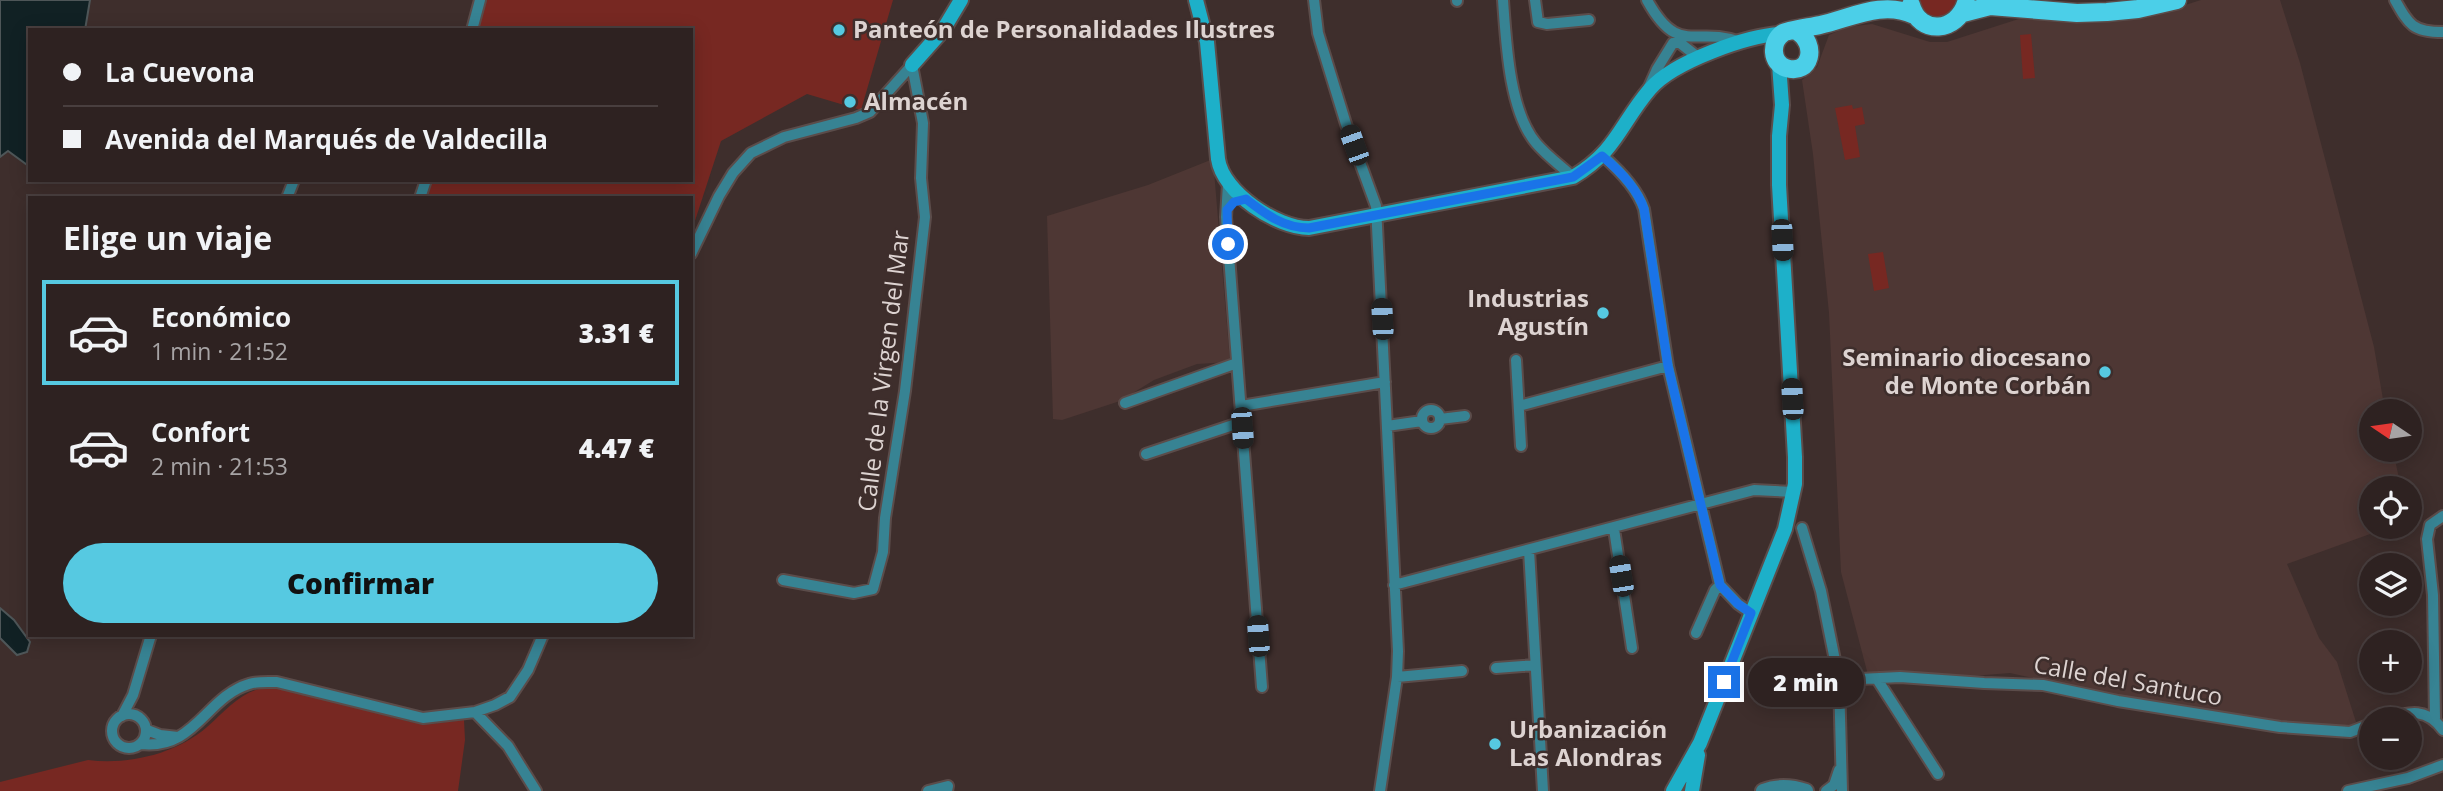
<!DOCTYPE html>
<html lang="es">
<meta charset="utf-8">
<style>
body{margin:0;font-family:"Open Sans",sans-serif;background:#3a2f2e;color:#f1f3f6;height:100vh;display:flex;flex-direction:column;font-size:26px;white-space:nowrap}
*{box-sizing:border-box;margin:0}
p{font-size:23px;color:#a7a4a5}
.icon{flex:none;width:38px;height:38px;fill:none;stroke:currentColor;stroke-width:2;stroke-linecap:round;stroke-linejoin:round}
.map{position:relative;flex:1;overflow:hidden}
.sheet{position:absolute;left:28px;top:196px;width:665px;height:441px;display:flex;flex-direction:column;background:#2e2221;border-radius:0px;box-shadow:0 4px 18px #0003,0 0 0 2px #493f3f}
.sheet>*{flex:none}
.top-card{position:absolute;left:28px;top:28px;width:665px;height:154px;border-radius:0px;box-shadow:0 4px 18px #0003,0 0 0 2px #493f3f;display:grid;align-content:center;height:154px;padding:0 35px;background:#2e2221}
.needle{width:46px;rotate:283deg}
.buttons{position:absolute;left:2359px;top:399px;display:grid;gap:14px}
.buttons a{display:grid;place-items:center;width:63px;height:63px;border-radius:50%;background:#2e2221;box-shadow:0 4px 18px #0003,0 0 0 2px #493f3f;font-size:35px}
.end{position:absolute;width:32px;height:32px;margin:-16px;border:9px solid #1a73e8;background:#fff;box-shadow:0 0 0 4px #fff}
.from{border-radius:50%}
.bubble{position:absolute;height:49px;border-radius:24px;background:#2e2221;box-shadow:0 4px 18px #0003,0 0 0 2px #493f3f;font-size:23px;font-weight:800;line-height:49px;text-align:center}
.car{position:absolute;width:21px;height:42px;margin:-21px -10px;border-radius:9px;box-shadow:0 0 5px 2px #0007;background:linear-gradient(#222 24%,#8ab4d8 0 40%,#222 0 76%,#8ab4d8 0 86%,#222 0)}
.top-card b{display:flex;align-items:center;gap:24px;height:66px;font-size:26px}
.top-card b+b{border-top:2px solid #493f3f}
.top-card i{width:18px;height:18px;background:#f1f3f6}
ul{padding:0;list-style:none}
li{display:flex;align-items:center;gap:21px;height:105px;margin:0 14px 10px;padding:0 21px;border:4px solid transparent;border-radius:0px}
li div{flex:1}
li b{display:block;font-size:26px}
li em{font-style:normal;font-weight:800}
li.active{border-color:#56c9e1}
li>.icon{width:63px;height:63px;stroke-width:1.5}
h2{padding:0 35px;font-size:32px;line-height:84px}
.button{display:flex;gap:14px;margin-top:auto;padding:14px 35px}
.button a{flex:1;height:80px;border-radius:42px;background:#56c9e1;color:#111;font-size:28px;font-weight:800;line-height:80px;text-align:center}
.map>svg:first-child{display:block}
</style>
<div class="map">
<svg width="2443" height="791" viewBox="0 0 2443 791">
<rect width="100%" height="100%" fill="#3e2e2c"/>
<path fill="#4e3734" d="M2201,0H2280L2300,63L2374,347L2385,411H2371V450H2393L2401,488H2371V527H2405L2370,534L2287,564L2319,638L2337,662L2356,722L2346,729H2332L2238,717L2236,713L2229,715L2151,704L2010,673L1947,678L1868,675L1841,572L1829,313L1813,154L1802,80L1817,67L1829,35L1847,27L1872,24L1930,42H1947L2028,16L2182,6Z
M1213,159L1230,362L1197,364L1154,380L1120,401L1062,420L1053,419L1047,216L1148,185Z"/>
<path fill="#772822" d="M484,0H893L861,110L807,94L721,141L691,233V198H424L429,180H691V30H475Z
M1916,0H1959L1957,8L1943,19L1926,16Z
M2031,34L2035,78L2023,79L2020,35Z
M1852,105L1853,109L1862,107L1865,124L1855,126L1860,157L1845,160L1835,108Z
M1883,252L1889,288L1874,291L1868,254Z
M271,686L411,722L430,724L464,720L465,740L458,791H0V782L88,760C129,765 176,754 207,727C229,708 240,691 271,686Z"/>
<path fill="#112124" stroke="#4e5658" stroke-width="2" d="M0,0H90L85,30H30V167L8,151L0,157Z
M0,608L14,620L30,642L27,652L17,655L0,638Z"/>
<g fill="none" stroke-linecap="round" stroke-linejoin="round">
<defs>
<path id="minor" d="M1314,0L1318,33L1346,124L1376,206L1398,651L1397,677L1380,791
M1457,0V1
M1503,0C1506,41 1509,111 1536,143C1547,156 1561,166 1573,177
M1535,0L1538,22L1547,24L1589,20
M1647,0C1679,58 1695,25 1741,42
M2395,0C2409,25 2413,32 2443,32
M472,30L480,0
M1673,43H1680L1699,58
M1649,87L1657,69L1673,43
M1603,156C1619,170 1637,188 1644,209L1668,366L1720,585L1738,604L1751,613
M1228,184L1226,217L1262,687
M287,198L294,180
M420,198L426,180
M691,254L719,196L733,173L751,153L784,137L856,118L870,112L912,65
M1516,360L1521,446
M1125,403L1237,363
M1241,406L1385,382
M1519,406L1668,366
M1422 419a9 9 0 1 1 18 0a9 9 0 1 1-18 0Z
M1440,419L1465,416
M1387,426L1422,421
M1146,454L1242,422
M1802,528L1821,591L1839,680L1842,791
M1614,529L1632,648
M1529,550L1543,791
M783,580L854,593L873,589L883,552L885,518L905,391L925,217L921,178L923,123L912,65
M1394,585L1754,490L1794,492
M1696,633L1715,590L1720,585
M1496,668L1535,665
M1397,677L1462,671
M1877,679L1938,774
M1839,680L1900,677L1984,683L2043,685L2118,701L2280,727L2350,732L2371,724
M475,712L508,746L536,791
M112 731a17 17 0 1 1 34 0a17 17 0 1 1-34 0Z
M122,716L133,695L151,635
M2435,718L2433,595L2427,539L2430,525L2443,516
M2387,719C2410,711 2427,708 2443,730
M147,730L160,735L178,737
M141,744C195,750 206,697 249,684C258,681 268,682 277,682L423,718L475,712L495,705L510,697L528,670L543,635
M928,791L948,786L947,791
M1826,791L1834,785L1839,770
M2348,791L2408,778L2443,765"/>
<path id="tertiary" d="M1763,791C1778,785 1791,786 1806,791"/>
<path id="secondary" d="M1196,0L1207,42L1218,159C1223,193 1277,228 1309,228L1573,177C1617,151 1620,124 1650,89C1673,62 1748,35 1782,34
M912,65L943,30L961,0
M1673,791L1700,743L1785,529L1795,484V457L1779,185V136L1782,105L1779,64
M1692,791L1698,755"/>
<path id="primary" d="M1911,5C1920,36 1957,32 1966,3
M1963,13L1990,6L2077,13L2107,12L2138,9L2177,0
M1797,31C1818,44 1811,76 1786,68C1771,63 1770,42 1783,33C1788,30 1811,27 1820,25C1851,18 1883,0 1914,15"/>
</defs>
<use href="#minor" stroke="#5b4c4a" stroke-width="14"/>
<use href="#tertiary" stroke="#5b4c4a" stroke-width="18"/>
<use href="#secondary" stroke="#5b4c4a" stroke-width="18"/>
<use href="#primary" stroke="#5b4c4a" stroke-width="21"/>
<use href="#minor" stroke="#378393" stroke-width="10"/>
<use href="#tertiary" stroke="#378393" stroke-width="14"/>
<use href="#secondary" stroke="#1db0c9" stroke-width="14"/>
<use href="#primary" stroke="#4bcfe8" stroke-width="18"/>
</g>
<g fill="none" stroke-linecap="round" stroke-linejoin="round">
<path stroke="#1a73e8" stroke-width="9" d="M1228,244L1227,210L1234,202L1246,199C1265,214 1284,228 1309,228L1573,177L1602,156C1619,170 1637,188 1644,209L1668,366L1720,585L1738,604L1751,613L1724,682"/>
</g>
<g fill="#56c9e1" stroke="#3e2e2c" stroke-width="2.5">
<circle cx="839" cy="30" r="7"/>
<circle cx="850" cy="102" r="7"/>
<circle cx="1603" cy="313" r="7"/>
<circle cx="2105" cy="372" r="7"/>
<circle cx="1495" cy="744" r="7"/>
</g>
<g text-anchor="middle" stroke-width="5" stroke-linejoin="round" paint-order="stroke">
<g font-size="24" font-weight="bold" fill="#ddd3d1" stroke="#3e2e2c" text-anchor="start">
<text x="853" y="38">Panteón de Personalidades Ilustres</text>
<text x="864" y="110">Almacén</text>
<text x="1589" y="307" text-anchor="end">Industrias<tspan x="1589" dy="28">Agustín</tspan></text>
<text x="2091" y="366" text-anchor="end">Seminario diocesano<tspan x="2091" dy="28">de Monte Corbán</tspan></text>
<text x="1509" y="738">Urbanización<tspan x="1509" dy="28">Las Alondras</tspan></text>
</g>
<g font-size="24" fill="#ddd3d1" stroke="#3e2e2c">
<text transform="translate(884 371) rotate(-83)" y="8">Calle de la Virgen del Mar</text>
<text transform="translate(2128 681) rotate(10)" y="8">Calle del Santuco</text>
</g>
</g>
</svg>
<div class="buttons">
<a><svg class="needle" viewBox="-14 -14 28 28"><path d="M0-13l5 13h-10z" fill="#e53935"/><path d="M0 13l5-13h-10z" fill="#a7a4a5"/></svg></a>
<a><svg class="icon" aria-label="locate" viewBox="0 0 24 24"><circle cx="12" cy="12" r="6"/><path d="M12 2v4M12 18v4M2 12h4M18 12h4"/></svg></a>
<a><svg class="icon" aria-label="layers" viewBox="0 0 24 24"><path d="M12 4l9 5-9 5-9-5zM3 14l9 5 9-5"/></svg></a>
<a>+</a>
<a>−</a>
</div>
<i class="end from" style="left:1228px;top:244px"></i>
<i class="end" style="left:1724px;top:682px"></i>
<div class="bubble" style="left:1748px;top:658px;width:116px">2 min</div>
<i class="car" style="left:1354px;top:145px;rotate:340deg"></i>
<i class="car" style="left:1782px;top:240px;rotate:177deg"></i>
<i class="car" style="left:1382px;top:319px;rotate:357deg"></i>
<i class="car" style="left:1792px;top:399px;rotate:357deg"></i>
<i class="car" style="left:1242px;top:428px;rotate:176deg"></i>
<i class="car" style="left:1621px;top:576px;rotate:351deg"></i>
<i class="car" style="left:1258px;top:636px;rotate:356deg"></i>
<div class="top-card">
<b><i class="from"></i>La Cuevona</b>
<b><i></i>Avenida del Marqués de Valdecilla</b>
</div>
<section class="sheet">
<h2>Elige un viaje</h2>
<ul>
<li class="active"><svg class="icon" aria-label="car" viewBox="0 0 24 24"><path d="M5 17H2v-5l4-1 3-4h7l3 4 3 1v5h-3M9 17h6M6 11h13"/><circle cx="7" cy="17" r="2"/><circle cx="17" cy="17" r="2"/></svg><div><b>Económico</b><p>1 min · 21:52</p></div><em>3.31 €</em></li>
<li><svg class="icon" aria-label="car" viewBox="0 0 24 24"><path d="M5 17H2v-5l4-1 3-4h7l3 4 3 1v5h-3M9 17h6M6 11h13"/><circle cx="7" cy="17" r="2"/><circle cx="17" cy="17" r="2"/></svg><div><b>Confort</b><p>2 min · 21:53</p></div><em>4.47 €</em></li>
</ul>
<div class="button"><a>Confirmar</a></div>
</section>
</div>
